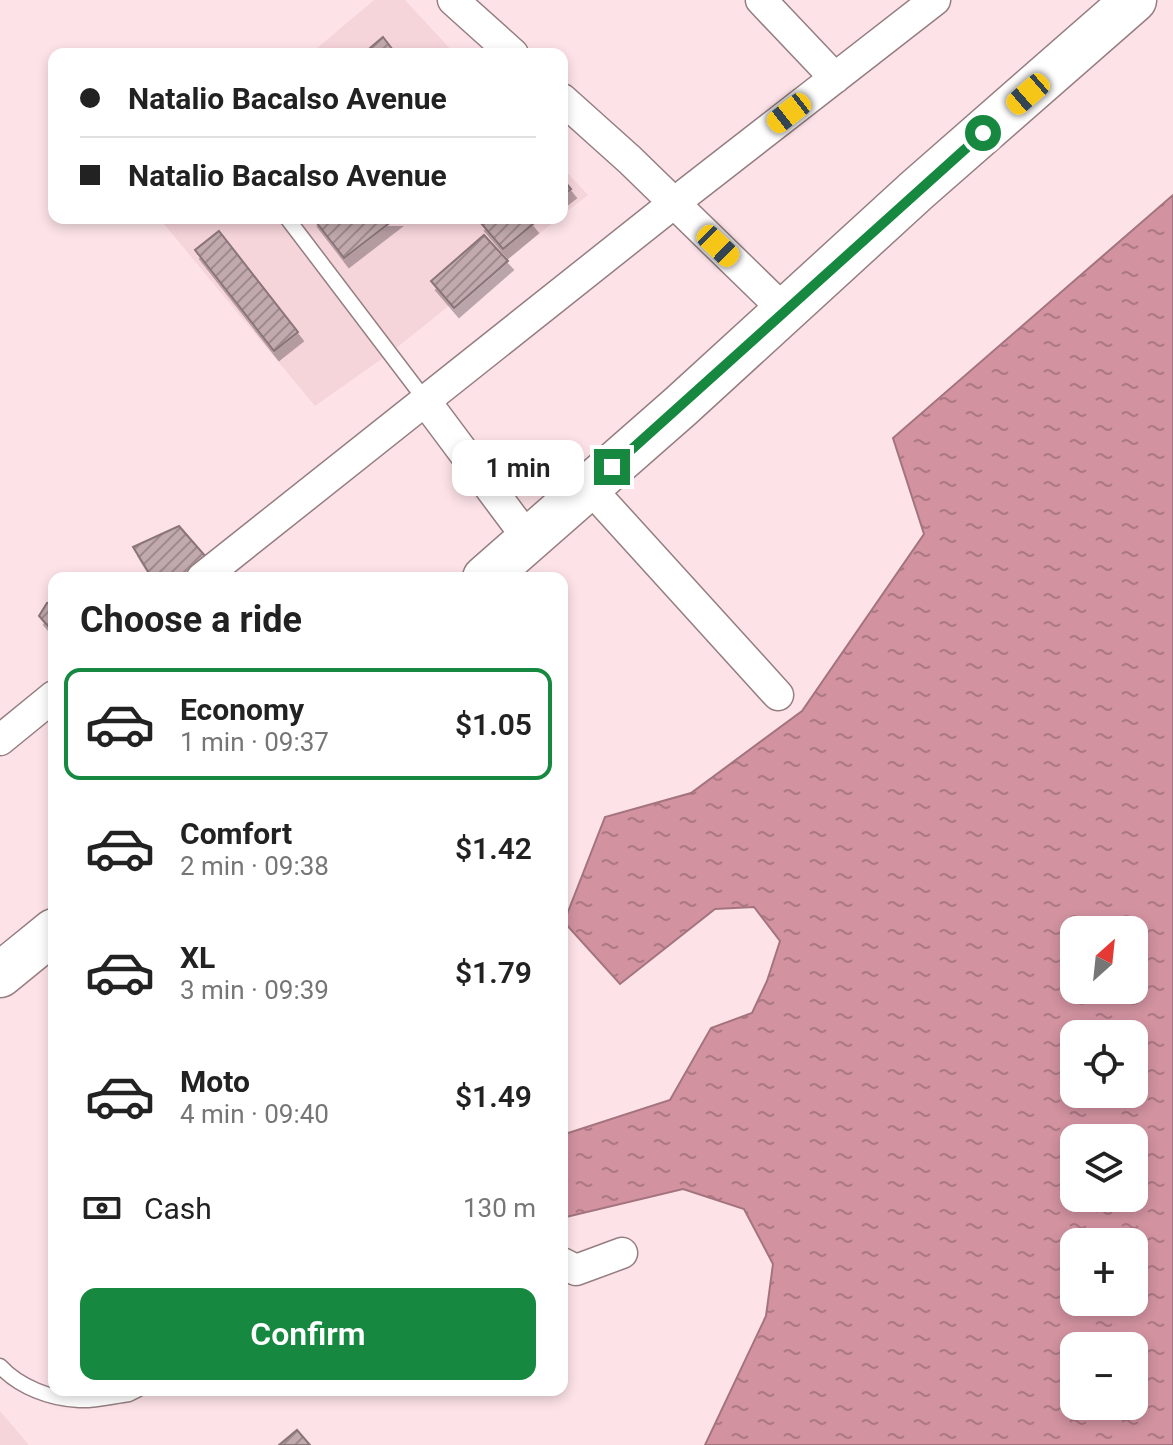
<!DOCTYPE html>
<meta charset="utf-8">
<style>
body{margin:0;font-family:Roboto,sans-serif;background:#f2f2f2;color:#222;height:100vh;display:flex;flex-direction:column;font-size:30px;white-space:nowrap}
*{box-sizing:border-box;margin:0}
p{font-size:26px;color:#767676}
.icon{flex:none;width:44px;height:44px;fill:none;stroke:currentColor;stroke-width:2;stroke-linecap:round;stroke-linejoin:round}
.map{position:relative;flex:1;overflow:hidden}
.panel{position:absolute;left:48px;top:572px;width:520px;height:824px;display:flex;flex-direction:column;background:#fff;border-radius:16px;box-shadow:0 4px 12px #0003}
.panel>*{flex:none}
.guide{position:absolute;left:48px;top:48px;width:520px;height:176px;border-radius:16px;box-shadow:0 4px 12px #0003;display:grid;align-content:center;height:176px;padding:0 32px;background:#fff}
.needle{width:52px;rotate:27deg}
.fabs{position:absolute;left:1060px;top:916px;display:grid;gap:16px}
.fabs a{display:grid;place-items:center;width:88px;height:88px;border-radius:16px;background:#fff;box-shadow:0 4px 12px #0003;font-size:40px}
.end{position:absolute;width:36px;height:36px;margin:-18px;border:10px solid #168840;background:#fff;box-shadow:0 0 0 4px #fff}
.from{border-radius:50%}
.bubble{position:absolute;height:56px;border-radius:16px;background:#fff;box-shadow:0 4px 12px #0003;font-size:26px;font-weight:600;line-height:56px;text-align:center}
.car{position:absolute;width:24px;height:48px;margin:-24px -12px;border-radius:10px;box-shadow:0 0 6px 2px #0007;background:linear-gradient(#f5c518 24%,#345 0 40%,#f5c518 0 76%,#345 0 86%,#f5c518 0)}
.guide b{display:flex;align-items:center;gap:28px;height:76px;font-size:30px}
.guide b+b{border-top:2px solid #e0e0e0}
.guide i{width:20px;height:20px;background:#222}
ul{padding:0;list-style:none}
li{display:flex;align-items:center;gap:24px;height:112px;margin:0 16px 12px;padding:0 16px;border:4px solid transparent;border-radius:16px}
li div{flex:1}
li b{display:block;font-size:30px}
li em{font-style:normal;font-weight:600}
li.selected{border-color:#168840}
li>.icon{width:72px;height:72px;stroke-width:1.5}
h2{padding:0 32px;font-size:36px;line-height:96px}
.pay{display:flex;align-items:center;gap:20px;height:88px;padding:0 32px;font-size:30px}
.pay p{margin-inline-start:auto}
.cta{display:flex;gap:16px;margin-top:auto;padding:16px 32px}
.cta a{flex:1;height:92px;border-radius:16px;background:#168840;color:#fff;font-size:32px;font-weight:600;line-height:92px;text-align:center}
.map>svg:first-child{display:block}
</style>
<div class="map">
<svg width="1173" height="1445" viewBox="0 0 1173 1445">
<defs>
<pattern id="water-ripples" width="26" height="14" patternUnits="userSpaceOnUse" patternTransform="scale(2)"><rect width="26" height="14" fill="#d292a0"/><path d="M2 4q2-2 4 0t4 0M15 11q2-2 4 0t4 0" fill="none" stroke="#ab7883"/></pattern>
<pattern id="building-hatch" width="6" height="6" patternUnits="userSpaceOnUse" patternTransform="scale(2)"><rect width="6" height="6" fill="#c1a9ad"/><path d="M-1 1l2-2M0 6l6-6M5 7l2-2" fill="none" stroke="#9e8a8d"/></pattern>
<filter id="shadow"><feDropShadow dx="5" dy="9" stdDeviation="0" flood-color="#0004"/></filter>
</defs>
<rect width="100%" height="100%" fill="#fde3e8"/>
<path fill="#f5d4da" d="M374,0H405L455,54H310Z
M562,167L588,195L562,215Z
M159,218H559L390,353L315,406Z
M0,1411L29,1445H0Z"/>
<path fill="url(#water-ripples)" stroke="#a4747e" stroke-width="2" fill-rule="evenodd" d="M1173,195V1445H705L766,1316L773,1264L744,1209L683,1189L562,1218V1135L670,1100L711,1028L752,1013L767,981L780,941L754,907L715,909L620,984L564,922L605,817L691,793L802,711L924,534L893,438ZM1074,930H1134V990H1074ZM1074,1034H1134V1094H1074ZM1074,1138H1134V1198H1074ZM1074,1242H1134V1302H1074ZM1074,1346H1134V1406H1074Z"/>
<path fill="url(#building-hatch)" stroke="#8a7478" stroke-width="2" filter="url(#shadow)" d="M383,37L396,54H363Z
M562,178L571,189L562,196Z
M313,218H396L344,258Z
M485,218H528L533,224L503,249L480,222Z
M219,231L298,332L274,351L195,250Z
M484,235L508,261L454,308L431,281Z
M179,526L207,558L180,578H152L133,547Z
M54,602V633L39,616L47,603Z
M297,1430L310,1445H279Z"/>
<g fill="none" stroke-linecap="round" stroke-linejoin="round">
<defs>
<path id="service" d="M287,218L426,401
M0,1366C19,1387 51,1399 79,1400C95,1401 113,1396 129,1394L137,1390"/>
<path id="minor" d="M453,0L513,54
M761,0L835,78
M562,99L630,160L784,310
M426,402L529,540
M589,487L778,695
M202,578L674,203L935,0
M0,740L54,696
M562,1263L576,1270L622,1253"/>
<path id="trunk" d="M485,578L681,406L917,190L1134,0
M0,975L54,931"/>
</defs>
<use href="#service" stroke="#957e82" stroke-width="17"/>
<use href="#minor" stroke="#957e82" stroke-width="33"/>
<use href="#trunk" stroke="#957e82" stroke-width="47"/>
<use href="#service" stroke="#fff" stroke-width="14"/>
<use href="#minor" stroke="#fff" stroke-width="30"/>
<use href="#trunk" stroke="#fff" stroke-width="44"/>
</g>
<g fill="none" stroke-linecap="round" stroke-linejoin="round">
<path stroke="#168840" stroke-width="10" d="M612,467L983,133"/>
</g>
</svg>
<div class="fabs">
<a><svg class="needle" viewBox="-14 -14 28 28"><path d="M0-13l5 13h-10z" fill="#e53935"/><path d="M0 13l5-13h-10z" fill="#767676"/></svg></a>
<a><svg class="icon" aria-label="locate" viewBox="0 0 24 24"><circle cx="12" cy="12" r="6"/><path d="M12 2v4M12 18v4M2 12h4M18 12h4"/></svg></a>
<a><svg class="icon" aria-label="layers" viewBox="0 0 24 24"><path d="M12 4l9 5-9 5-9-5zM3 14l9 5 9-5"/></svg></a>
<a>+</a>
<a>−</a>
</div>
<i class="end from" style="left:983px;top:133px"></i>
<i class="end" style="left:612px;top:467px"></i>
<div class="bubble" style="left:452px;top:440px;width:132px">1 min</div>
<i class="car" style="left:1028px;top:94px;rotate:229deg"></i>
<i class="car" style="left:789px;top:113px;rotate:232deg"></i>
<i class="car" style="left:718px;top:246px;rotate:134deg"></i>
<div class="guide">
<b><i class="from"></i>Natalio Bacalso Avenue</b>
<b><i></i>Natalio Bacalso Avenue</b>
</div>
<section class="panel">
<h2>Choose a ride</h2>
<ul>
<li class="selected"><svg class="icon" aria-label="car" viewBox="0 0 24 24"><path d="M5 17H2v-5l4-1 3-4h7l3 4 3 1v5h-3M9 17h6M6 11h13"/><circle cx="7" cy="17" r="2"/><circle cx="17" cy="17" r="2"/></svg><div><b>Economy</b><p>1 min · 09:37</p></div><em>$1.05</em></li>
<li><svg class="icon" aria-label="car" viewBox="0 0 24 24"><path d="M5 17H2v-5l4-1 3-4h7l3 4 3 1v5h-3M9 17h6M6 11h13"/><circle cx="7" cy="17" r="2"/><circle cx="17" cy="17" r="2"/></svg><div><b>Comfort</b><p>2 min · 09:38</p></div><em>$1.42</em></li>
<li><svg class="icon" aria-label="car" viewBox="0 0 24 24"><path d="M5 17H2v-5l4-1 3-4h7l3 4 3 1v5h-3M9 17h6M6 11h13"/><circle cx="7" cy="17" r="2"/><circle cx="17" cy="17" r="2"/></svg><div><b>XL</b><p>3 min · 09:39</p></div><em>$1.79</em></li>
<li><svg class="icon" aria-label="car" viewBox="0 0 24 24"><path d="M5 17H2v-5l4-1 3-4h7l3 4 3 1v5h-3M9 17h6M6 11h13"/><circle cx="7" cy="17" r="2"/><circle cx="17" cy="17" r="2"/></svg><div><b>Moto</b><p>4 min · 09:40</p></div><em>$1.49</em></li>
</ul>
<div class="pay"><svg class="icon" aria-label="cash" viewBox="0 0 24 24"><path d="M3 7h18v10H3z"/><circle cx="12" cy="12" r="2"/></svg>Cash<p>130 m</p></div>
<div class="cta"><a>Confirm</a></div>
</section>
</div>
